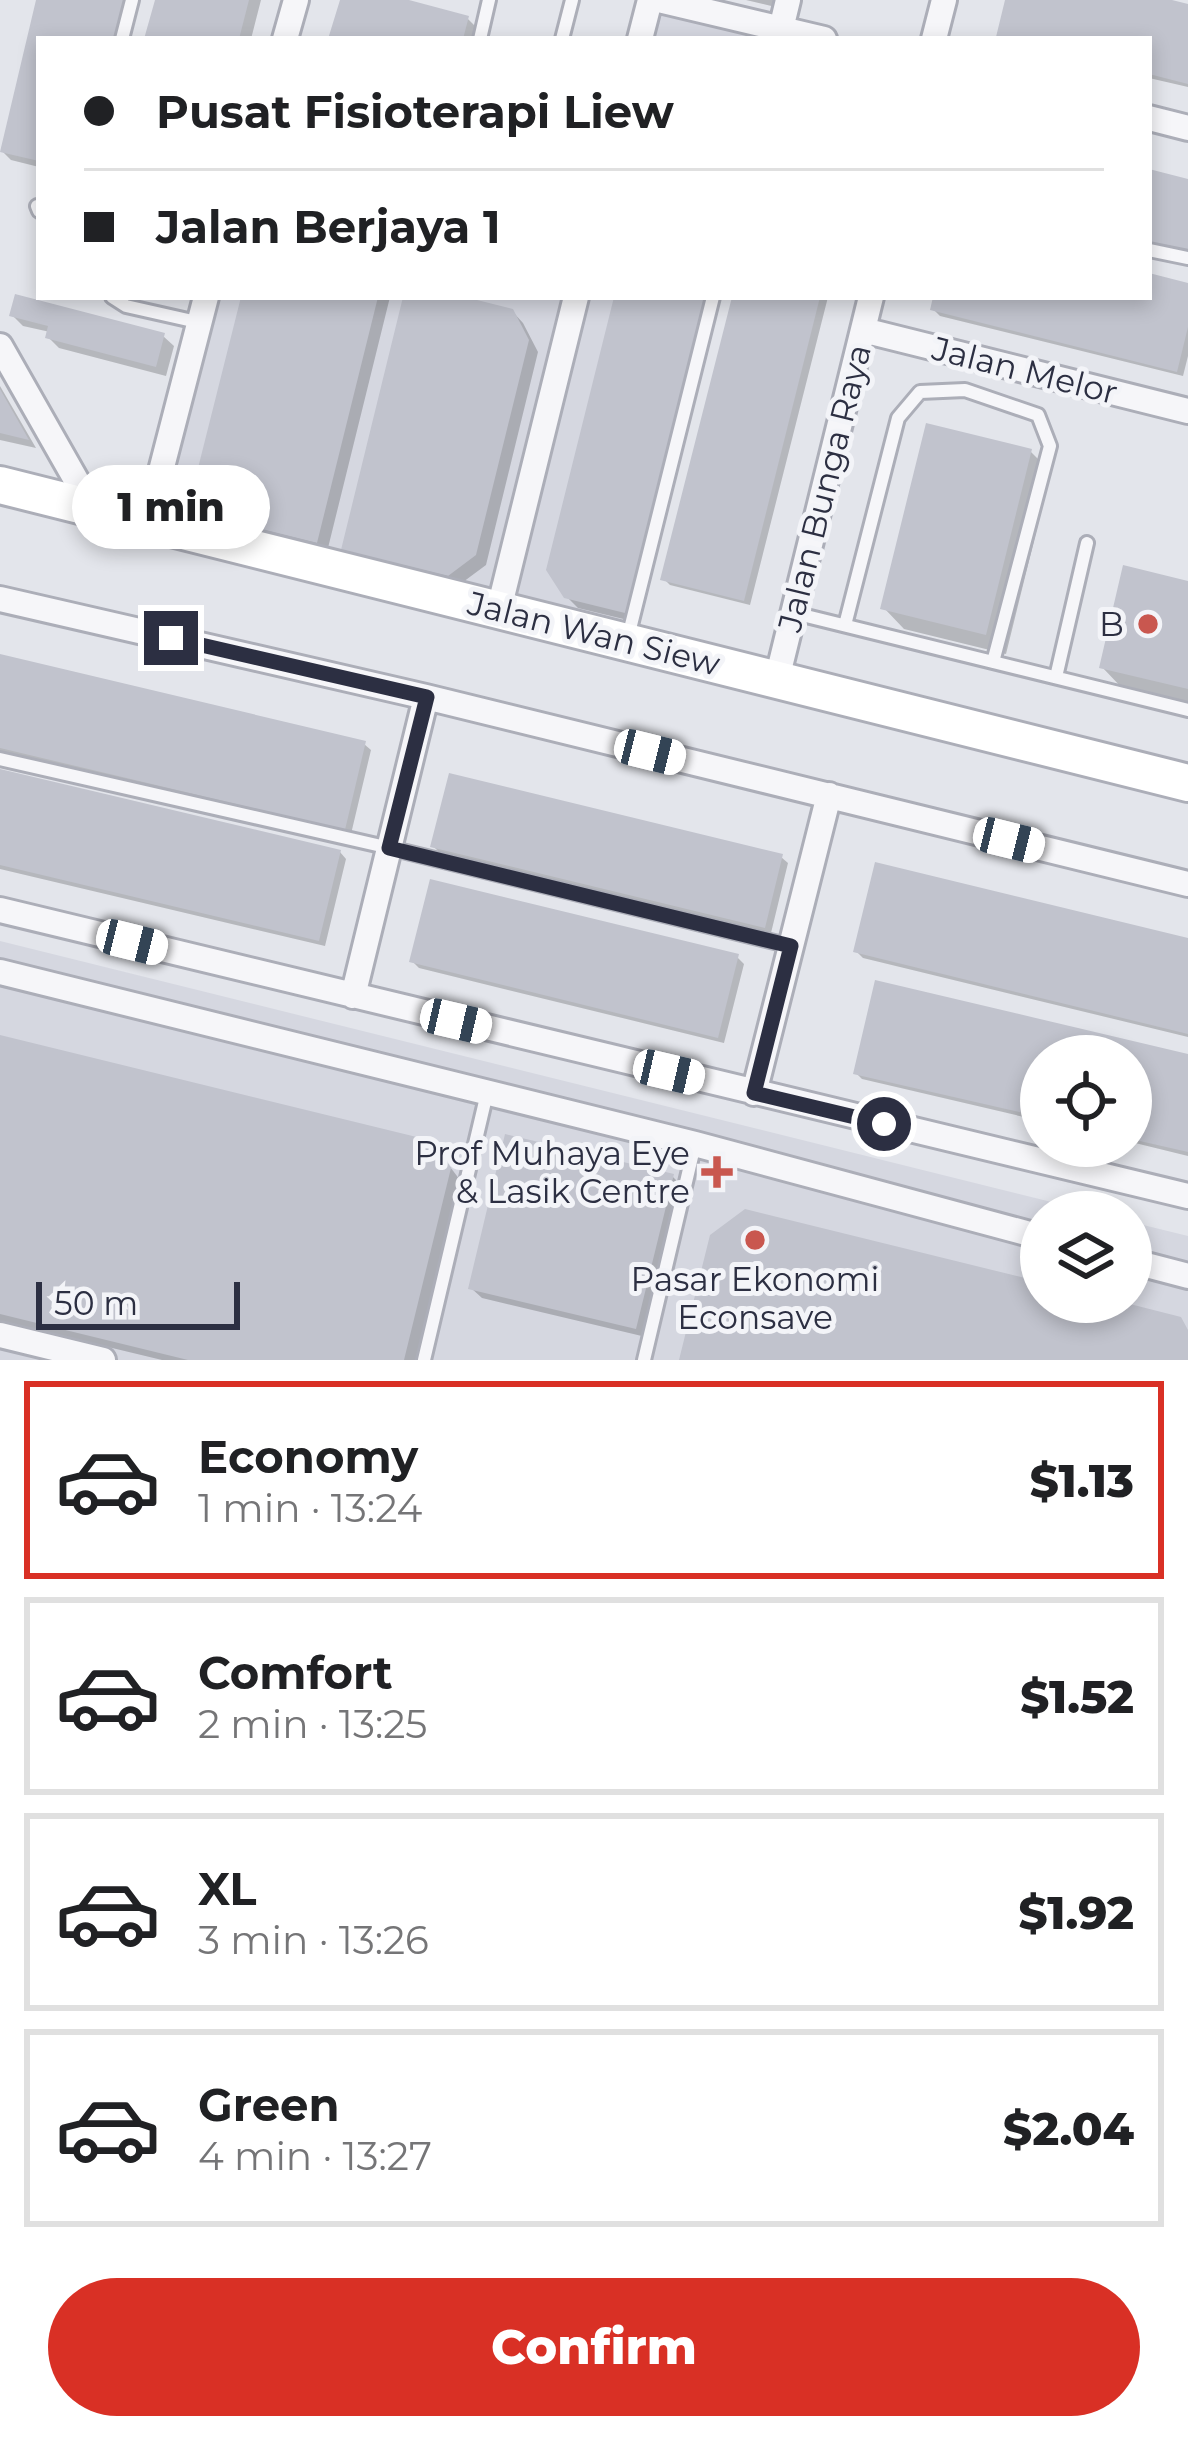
<!DOCTYPE html>
<meta charset="utf-8">
<style>
body{margin:0;font-family:Montserrat,sans-serif;background:#f2f2f2;color:#202124;height:100vh;display:flex;flex-direction:column;font-size:45px;white-space:nowrap}
*{box-sizing:border-box;margin:0}
p{font-size:39px;color:#757577}
.icon{flex:none;width:66px;height:66px;fill:none;stroke:currentColor;stroke-width:2;stroke-linecap:round;stroke-linejoin:round}
.map{position:relative;height:1360px;overflow:hidden}
.sheet{display:flex;flex-direction:column;background:#fff;flex:1}
.sheet>*{flex:none}
.banner{position:absolute;left:36px;top:36px;width:1116px;height:264px;border-radius:0px;box-shadow:0 6px 18px #0003;display:grid;align-content:center;height:264px;padding:0 48px;background:#fff}
.controls{position:absolute;left:1020px;top:1035px;display:grid;gap:24px}
.controls a{display:grid;place-items:center;width:132px;height:132px;border-radius:50%;background:#fff;box-shadow:0 6px 18px #0003;font-size:60px}
.scale{position:absolute;left:36px;bottom:30px;width:204px;box-sizing:border-box;padding-left:12px;border:6px solid #2c2f42;border-top:0;font-size:33px;line-height:42px;white-space:nowrap;color:#2c2f42;-webkit-text-stroke:9px #f3f4f8;paint-order:stroke}
.end{position:absolute;width:54px;height:54px;margin:-27px;border:15px solid #2c2f42;background:#fff;box-shadow:0 0 0 6px #fff}
.from{border-radius:50%}
.bubble{position:absolute;height:84px;border-radius:42px;background:#fff;box-shadow:0 6px 18px #0003;font-size:39px;font-weight:800;line-height:84px;text-align:center}
.car{position:absolute;width:36px;height:72px;margin:-36px -18px;border-radius:15px;box-shadow:0 0 9px 3px #0007;background:linear-gradient(#fff 24%,#345 0 40%,#fff 0 76%,#345 0 86%,#fff 0)}
.banner b{display:flex;align-items:center;gap:42px;height:114px;font-size:45px}
.banner b+b{border-top:3px solid #e0e0e0}
.banner i{width:30px;height:30px;background:#202124}
ul{padding:21px 0 0;list-style:none}
li{display:flex;align-items:center;gap:36px;height:198px;margin:0 24px 18px;padding:0 24px;border:6px solid #e0e0e0;border-radius:0px}
li div{flex:1}
li b{display:block;font-size:45px}
li em{font-style:normal;font-weight:800}
li.active{border-color:#d93025}
li>.icon{width:108px;height:108px;stroke-width:1.5}
.primary-button{display:flex;gap:24px;margin-top:auto;padding:24px 48px}
.primary-button a{flex:1;height:138px;border-radius:72px;background:#d93025;color:#fff;font-size:48px;font-weight:800;line-height:138px;text-align:center}
.map>svg:first-child{display:block}
</style>
<div class="map">
<svg width="1188" height="1360" viewBox="0 0 1188 1360">
<rect width="100%" height="100%" fill="#e3e5eb"/>
<path fill="#d5d7e0" d="M659,11L771,38L653,39Z
M216,297H567L495,589L165,509Z
M589,297H706L623,625L516,597Z
M0,941L1092,1212H1041V1302H1131V1222L1188,1236V1360H0Z"/>
<path fill="#0003" d="M39,0H140L130,39H39V167L11,160L1,150Z
M158,0H261L251,39H148Z
M345,0H398L467,18L478,29L475,39H331Z
M746,0H791L788,10Z
M1008,0H1159L1188,7V87L1149,78V39H1002L999,36Z
M1149,276L1188,286V356L1183,376L940,316L933,309L936,297H1149Z
M244,297H390L327,552L226,527L215,515Z
M406,297H452L512,311L523,323L538,352L486,565L459,585L354,559L344,549Z
M617,297H720L640,623L578,608L566,596Z
M735,297H828L750,605L670,585L664,579Z
M12,315L163,336L174,346L166,376L59,348L48,337L50,332L23,326Z
M0,386L36,448L0,440Z
M1031,452L1051,472L1006,654L904,629L884,608Z
M1188,584V703L1122,688L1102,667Z
M0,657L364,744L371,750L351,834L0,751Z
M0,772L340,852L346,859L325,946L0,869Z
M434,847L781,857L788,863L771,933L440,853Z
M1188,941V1037L863,958L856,951Z
M737,957L744,964L724,1043L419,968L412,961Z
M877,984L1188,1057V1156L1131,1142V1056H1041V1121L862,1079L856,1073Z
M0,1039L432,1143L460,1180L416,1360H162L0,1321Z
M672,1176L683,1187L646,1337L482,1298L471,1288Z"/>
<path fill="#c1c3cd" d="M36,0H128L118,39H39V161L0,152Z
M155,0H249L239,39H144Z
M340,0H409L469,16L463,39H328Z
M1005,0H1172L1188,4V84L1149,74V39L996,37Z
M1149,169L1188,179V259L1149,249Z
M1149,273L1188,283V327L1177,372L930,310L933,297H1149Z
M15,294L165,333L156,367L45,338L48,326L9,316Z
M241,297H378L317,543L212,517L193,488Z
M403,297H465L513,309L529,340L476,555L448,576L341,550Z
M614,297H708L629,614L564,598L546,570Z
M732,297H820L744,601L660,580Z
M0,389L29,440L0,433Z
M926,423L1032,449L986,635L880,609Z
M1123,565L1188,581V689L1099,668Z
M0,654L366,741L345,830L0,748Z
M0,769L341,850L319,941L0,865Z
M449,773L783,854L765,928L430,847Z
M875,862L1188,938V1034L853,952Z
M430,879L739,954L718,1038L409,962Z
M875,980L1188,1054V1152L1131,1139V1056H1041V1117L853,1074Z
M0,1035L433,1141L451,1168L404,1360H188L0,1314Z
M505,1134L674,1174L636,1329L468,1289Z
M745,1209L1041,1282V1302H1122L1181,1317L1188,1330V1360H679L710,1235Z"/>
<g fill="none" stroke-linecap="round" stroke-linejoin="round">
<defs>
<path id="lane" d="M122,39L132,0
M480,39L489,0
M562,39L572,0
M37,206L39,211
M1149,250L1188,258
M112,297L126,306L197,322
M794,613L1188,710
M845,625L898,418L920,392L965,390L1038,415L1050,446L993,662
M627,641L713,297
M1056,677L1087,543
M0,759L390,848L791,946
M424,1360L487,1093
M644,1360L695,1144"/>
<path id="street" d="M659,0L824,39
M781,29L788,0
M285,39L296,0
M640,39L650,0
M934,39L944,0
M1149,118L1188,128
M863,330L1188,411
M0,346L92,508
M148,521L206,297
M0,599L426,697L1188,884
M499,609L576,297
M777,679L871,297
M0,910L1188,1196
M0,972L695,1144L1041,1237
M353,996L426,697
M754,1093L829,795
M1131,1261L1188,1276
M0,1335L103,1360"/>
<path id="secondary" d="M0,485L1188,783"/>
</defs>
<use href="#lane" stroke="#acaeb8" stroke-width="18"/>
<use href="#street" stroke="#acaeb8" stroke-width="30"/>
<use href="#secondary" stroke="#acaeb8" stroke-width="42"/>
<use href="#lane" stroke="#f6f6f9" stroke-width="12"/>
<use href="#street" stroke="#f6f6f9" stroke-width="24"/>
<use href="#secondary" stroke="#fff" stroke-width="36"/>
</g>
<g fill="none" stroke-linecap="round" stroke-linejoin="round">
<path stroke="#2c2f42" stroke-width="15" d="M171,638L427,697L389,848L791,946L754,1093L884,1124"/>
</g>
<g fill="#c9574f" stroke="#f3f4f8" stroke-width="4.5">
<circle cx="1148" cy="624" r="12"/>
<path d="M711 1154h12v12h12v12h-12v12h-12v-12h-12v-12h12z"/>
<circle cx="755" cy="1240" r="12"/>
</g>
<g text-anchor="middle" stroke-width="10" stroke-linejoin="round" paint-order="stroke">
<g font-size="33" fill="#2c2f42" stroke="#f3f4f8">
<text transform="translate(1025 370) rotate(14)" y="12">Jalan Melor</text>
<text transform="translate(824 488) rotate(-76)" y="12">Jalan Bunga Raya</text>
<text transform="translate(594 633) rotate(14)" y="12">Jalan Wan Siew</text>
</g>
<g font-size="33" fill="#2c2f42" stroke="#f3f4f8" text-anchor="end">
<text x="1124" y="636">B</text>
<text x="690" y="1165">Prof Muhaya Eye<tspan x="690" dy="38">&amp; Lasik Centre</tspan></text>
<text x="755" y="1291" text-anchor="middle">Pasar Ekonomi<tspan x="755" dy="38">Econsave</tspan></text>
</g>
</g>
</svg>
<div class="controls">
<a><svg class="icon" aria-label="locate" viewBox="0 0 24 24"><circle cx="12" cy="12" r="6"/><path d="M12 2v4M12 18v4M2 12h4M18 12h4"/></svg></a>
<a><svg class="icon" aria-label="layers" viewBox="0 0 24 24"><path d="M12 4l9 5-9 5-9-5zM3 14l9 5 9-5"/></svg></a>
</div>
<div class="scale">50 m</div>
<i class="end from" style="left:884px;top:1124px"></i>
<i class="end" style="left:171px;top:638px"></i>
<div class="bubble" style="left:72px;top:465px;width:198px">1 min</div>
<i class="car" style="left:650px;top:752px;rotate:104deg"></i>
<i class="car" style="left:1009px;top:840px;rotate:104deg"></i>
<i class="car" style="left:132px;top:942px;rotate:104deg"></i>
<i class="car" style="left:456px;top:1021px;rotate:103deg"></i>
<i class="car" style="left:669px;top:1072px;rotate:103deg"></i>
<div class="banner">
<b><i class="from"></i>Pusat Fisioterapi Liew</b>
<b><i></i>Jalan Berjaya 1</b>
</div>
</div>
<section class="sheet">
<ul>
<li class="active"><svg class="icon" aria-label="car" viewBox="0 0 24 24"><path d="M5 17H2v-5l4-1 3-4h7l3 4 3 1v5h-3M9 17h6M6 11h13"/><circle cx="7" cy="17" r="2"/><circle cx="17" cy="17" r="2"/></svg><div><b>Economy</b><p>1 min · 13:24</p></div><em>$1.13</em></li>
<li><svg class="icon" aria-label="car" viewBox="0 0 24 24"><path d="M5 17H2v-5l4-1 3-4h7l3 4 3 1v5h-3M9 17h6M6 11h13"/><circle cx="7" cy="17" r="2"/><circle cx="17" cy="17" r="2"/></svg><div><b>Comfort</b><p>2 min · 13:25</p></div><em>$1.52</em></li>
<li><svg class="icon" aria-label="car" viewBox="0 0 24 24"><path d="M5 17H2v-5l4-1 3-4h7l3 4 3 1v5h-3M9 17h6M6 11h13"/><circle cx="7" cy="17" r="2"/><circle cx="17" cy="17" r="2"/></svg><div><b>XL</b><p>3 min · 13:26</p></div><em>$1.92</em></li>
<li><svg class="icon" aria-label="car" viewBox="0 0 24 24"><path d="M5 17H2v-5l4-1 3-4h7l3 4 3 1v5h-3M9 17h6M6 11h13"/><circle cx="7" cy="17" r="2"/><circle cx="17" cy="17" r="2"/></svg><div><b>Green</b><p>4 min · 13:27</p></div><em>$2.04</em></li>
</ul>
<div class="primary-button"><a>Confirm</a></div>
</section>
